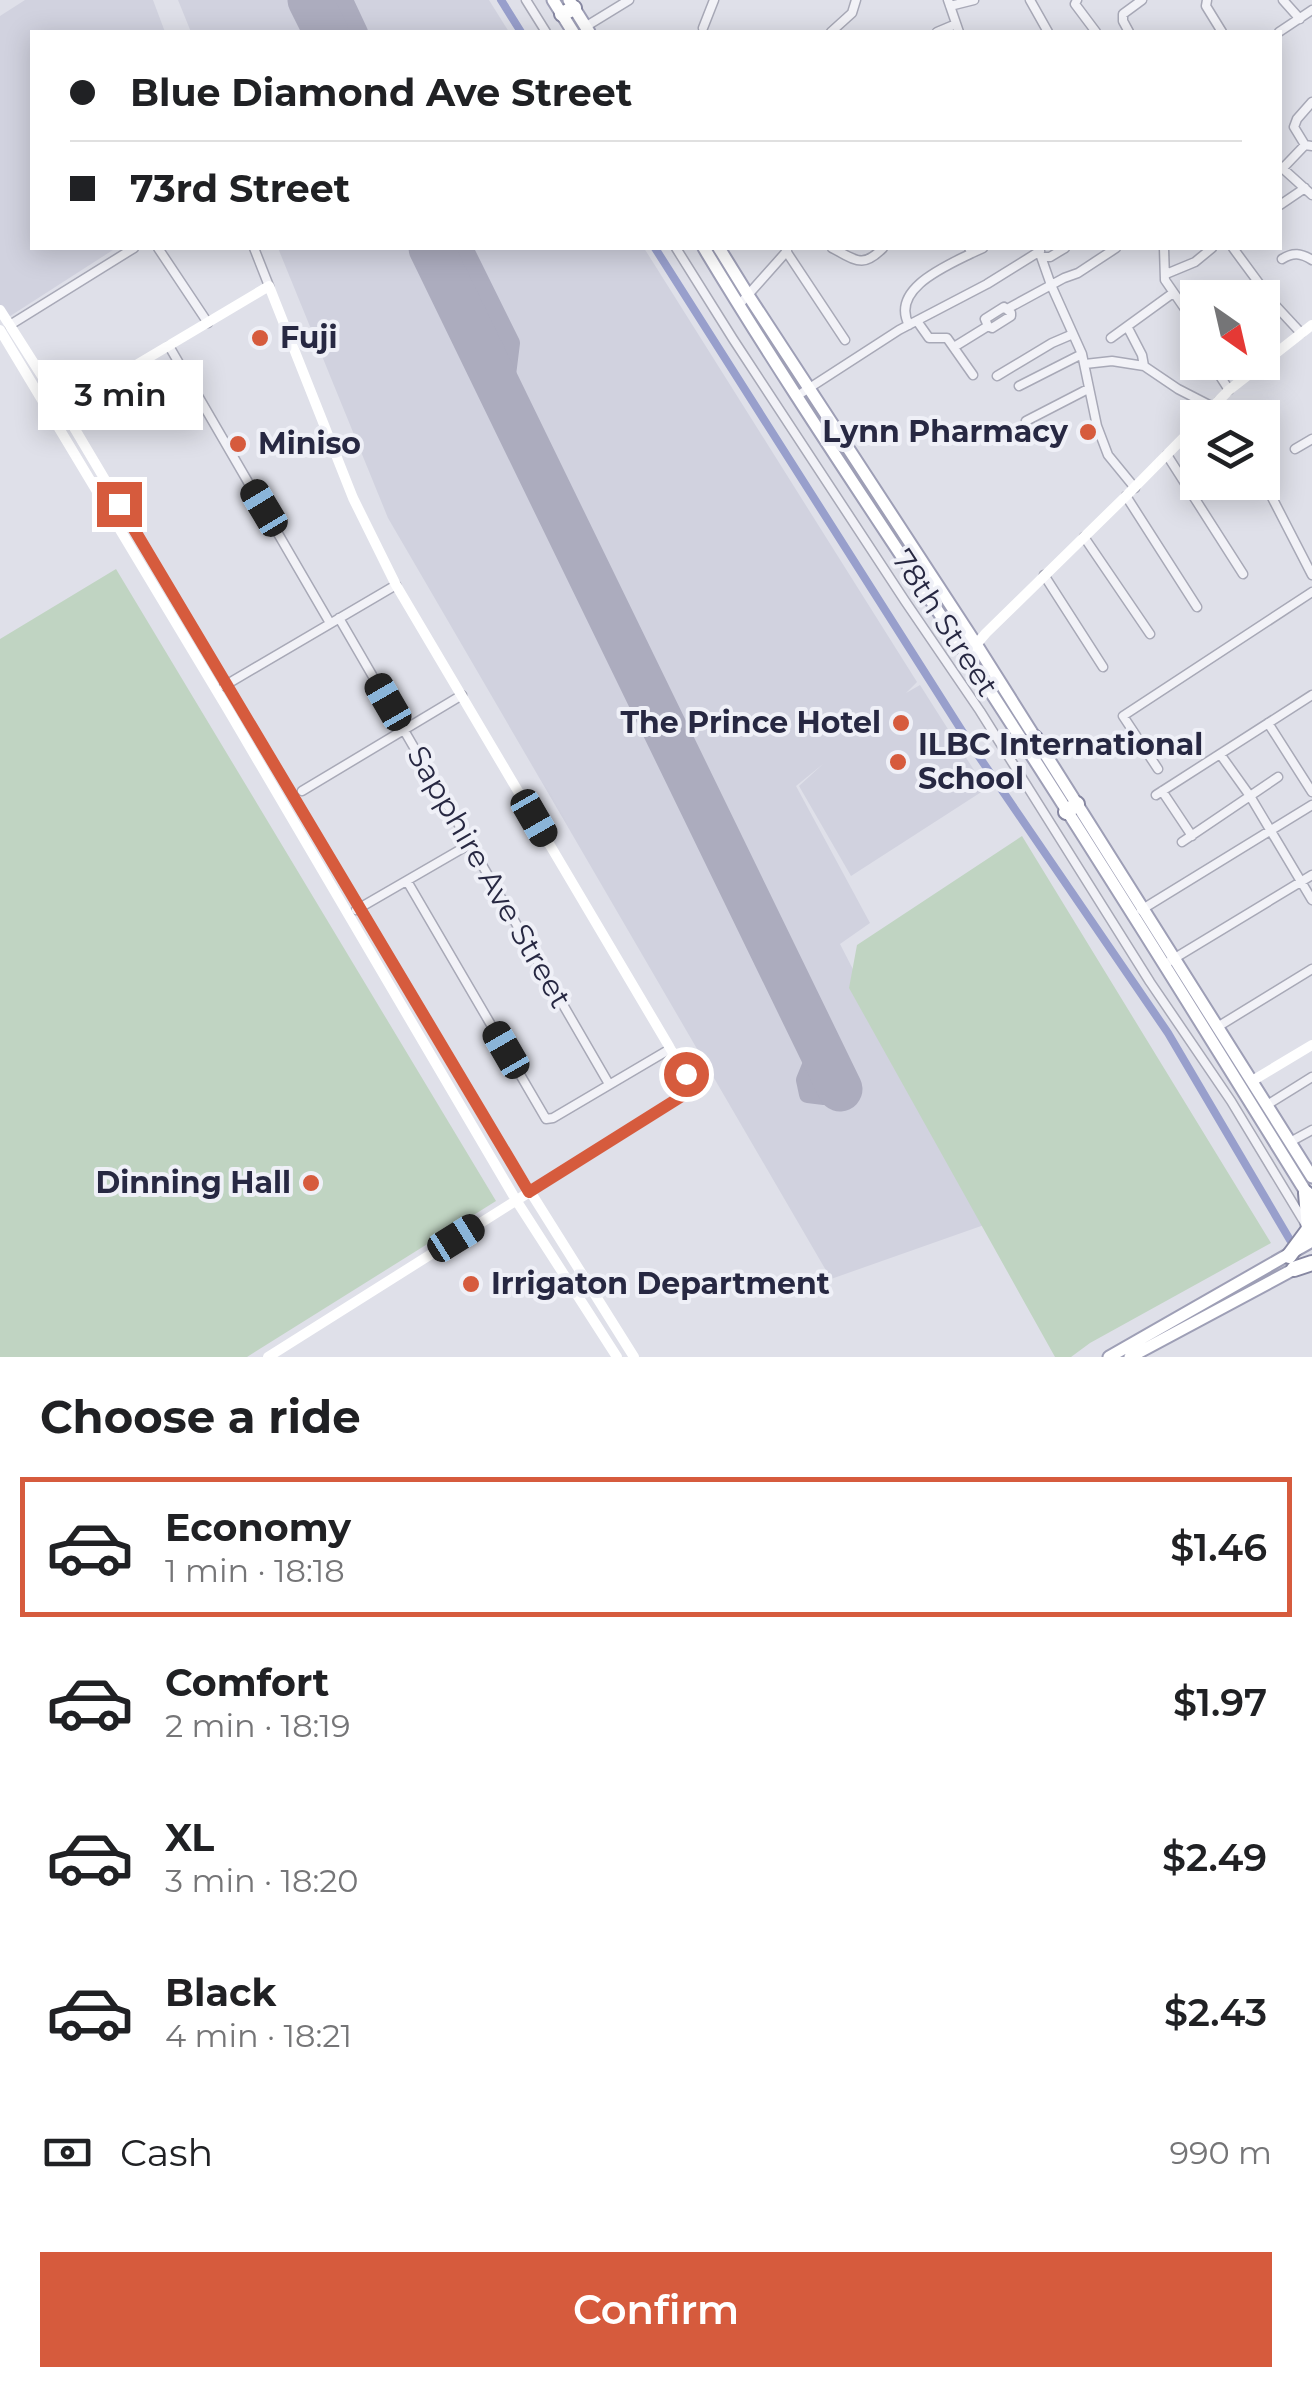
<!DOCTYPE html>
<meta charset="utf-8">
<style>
body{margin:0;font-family:Montserrat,sans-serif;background:#f6f6f6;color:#202124;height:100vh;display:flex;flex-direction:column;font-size:38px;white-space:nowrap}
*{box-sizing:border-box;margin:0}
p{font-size:32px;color:#757577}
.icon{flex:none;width:55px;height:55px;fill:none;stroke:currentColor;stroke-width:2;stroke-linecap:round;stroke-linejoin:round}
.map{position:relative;height:1357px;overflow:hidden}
.drawer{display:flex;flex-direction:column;background:#fff;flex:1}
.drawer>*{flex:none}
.guide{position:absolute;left:30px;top:30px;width:1252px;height:220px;border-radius:0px;box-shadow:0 5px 25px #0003;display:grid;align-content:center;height:220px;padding:0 40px;background:#fff}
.needle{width:65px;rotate:146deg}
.controls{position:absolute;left:1180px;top:280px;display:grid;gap:20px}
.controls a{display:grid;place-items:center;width:100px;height:100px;border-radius:0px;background:#fff;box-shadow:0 5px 25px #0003;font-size:50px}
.end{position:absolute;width:45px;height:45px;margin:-22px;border:12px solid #d65b3d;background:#fff;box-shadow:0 0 0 5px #fff}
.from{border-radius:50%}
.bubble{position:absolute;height:70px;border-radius:0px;background:#fff;box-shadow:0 5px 25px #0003;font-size:32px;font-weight:600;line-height:70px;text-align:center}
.car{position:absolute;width:30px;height:60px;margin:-30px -15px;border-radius:12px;box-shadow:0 0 8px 2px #0007;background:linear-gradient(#222 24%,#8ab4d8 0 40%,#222 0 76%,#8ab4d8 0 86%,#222 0)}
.guide b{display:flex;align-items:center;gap:35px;height:95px;font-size:38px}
.guide b+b{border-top:2px solid #e0e0e0}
.guide i{width:25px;height:25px;background:#202124}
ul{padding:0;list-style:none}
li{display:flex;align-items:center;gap:30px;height:140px;margin:0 20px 15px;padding:0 20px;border:5px solid transparent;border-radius:0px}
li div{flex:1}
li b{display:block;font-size:38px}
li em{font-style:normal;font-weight:600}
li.selected{border-color:#d65b3d}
li>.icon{width:90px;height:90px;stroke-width:1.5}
h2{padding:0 40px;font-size:45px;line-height:120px}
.pay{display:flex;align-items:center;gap:25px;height:110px;padding:0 40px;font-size:38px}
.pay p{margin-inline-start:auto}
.button{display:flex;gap:20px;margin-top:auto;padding:20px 40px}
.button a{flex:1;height:115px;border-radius:0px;background:#d65b3d;color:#fff;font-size:40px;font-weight:600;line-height:115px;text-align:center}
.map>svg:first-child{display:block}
</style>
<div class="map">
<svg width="1312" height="1357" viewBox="0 0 1312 1357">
<rect width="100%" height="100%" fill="#dfe0e9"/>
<path fill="#d1d2df" d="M25,0H153L165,32H32V248H116L4,320L0,313V16Z
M178,0H489L509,32H191Z
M278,248H644L917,682L906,693L920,685L986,789L851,876L799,786L823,764L796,786L870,923L840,944L984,1225L831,1279L388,518Z"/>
<path fill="#c0d4c2" d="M116,569L496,1201L247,1357H0V639Z
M1022,836L1271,1243L1090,1343L1071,1357H1055L849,988L857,945Z"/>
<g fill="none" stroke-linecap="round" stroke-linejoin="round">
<path stroke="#989fcc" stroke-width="8" d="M501,0L521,32
M655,248L969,742L1168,1033L1290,1240"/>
<path stroke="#acacbe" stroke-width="18" d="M344,0L359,32
M464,248L511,343L504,399
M819,1046L805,1080L808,1094L824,1096L840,1089"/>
<path stroke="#acacbe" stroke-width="45" d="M310,0L326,32
M431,248L840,1089"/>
<defs>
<path id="street" d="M526,0L546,32
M948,0L959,32
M1030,0L1048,32
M1077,0L1075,4L1096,32
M1207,0L1206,6L1222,32
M1283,0L1300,19
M950,6L974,0
M585,27L629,0
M703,28L714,0
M831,32L852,13L856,0
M937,32L956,24
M1129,32L1123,21V14L1142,0
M1279,32L1312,10
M1312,102L1297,119L1294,127L1305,145L1312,146
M1280,166L1312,195
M1283,168L1305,145
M1280,205L1305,188
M158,248L208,323
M254,248L269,286
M676,248L733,339L905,601L980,711L1150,982L1231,1101L1306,1225
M832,248C856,260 862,269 883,248
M969,248L972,253L983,248
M1038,248L1051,285L1082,354L1097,426L1108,455L1135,488
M1164,248L1165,280L1185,309L1198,335
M1233,248L1275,305L1301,333
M786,251L845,340
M1042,257H1050L1065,248
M1282,259C1293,252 1301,253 1312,260
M1166,274L1195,262L1212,248
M1201,298L1212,289
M739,305L787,251
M1007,309L1064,278L1078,273L1116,248
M1185,309L1198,300
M917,321L929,338H947L973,375
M10,325L134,248
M909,325C890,289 946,266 972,253
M1128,328L1142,355L1144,366
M1111,338L1173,293
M169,346L330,623
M954,347L988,326L992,328L1011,316V313L1004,307L985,319L988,326
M1211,362L1229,390
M1085,364L1112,361L1144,366L1178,389L1213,407
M997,376L1052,343L1073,334
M1019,386L1082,354
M797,396L899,330L987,284L1040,251
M1219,401L1228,418
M1026,421L1088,389
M1295,449L1312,439
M1167,455L1243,574
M1262,478L1312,575
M1126,496L1197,607
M1084,537L1150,634
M1044,575L1103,667
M339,618L609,1084
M224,686L396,585
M1268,723L1312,792
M1220,754L1250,796L1312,900
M1158,769L1123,716L1312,592
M302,791L462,695
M1162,791L1192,836
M1156,795L1312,695
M1182,842L1278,777
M407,881L546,1119L553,1118L670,1049
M356,910L470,844
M1141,910L1312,805
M1170,961L1312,875
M1219,1026L1312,969
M1267,1105L1312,1077
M1290,1142L1312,1130"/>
<path id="primary" d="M553,0L573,32
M569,0L589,32
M704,248C787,386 878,519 966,654C1083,833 1196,1015 1309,1197
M719,248L748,295L976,644L1312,1177
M1109,1357L1312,1241
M1130,1357L1298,1267"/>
<path id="highway" d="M562,14L574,8
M1024,746L1035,738
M1066,812L1077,804
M1289,1256L1309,1229L1306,1193
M1294,1269L1312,1263"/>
</defs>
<use href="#street" stroke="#a8a9b7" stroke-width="11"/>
<use href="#primary" stroke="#9e9fb6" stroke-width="15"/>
<use href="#highway" stroke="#8687a1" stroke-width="18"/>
<use href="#street" stroke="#f2f2f7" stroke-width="8"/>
<path stroke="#fff" stroke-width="10" d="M0,310L63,409L481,1113L634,1357
M0,330L227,708L516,1200L617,1357
M52,415L269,286L353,498L396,585L686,1075L688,1087L682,1096L268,1357
M1202,418L1229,390L1312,325
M974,647L986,633L1126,496L1198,423
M1252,1081L1312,1045"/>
<use href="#primary" stroke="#fff" stroke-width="11"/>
<use href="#highway" stroke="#fff" stroke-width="14"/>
</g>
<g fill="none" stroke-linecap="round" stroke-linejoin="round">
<path stroke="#d65b3d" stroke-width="12" d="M119,504L529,1192L682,1096L688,1088L686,1074"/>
</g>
<g fill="#d65b3d" stroke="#eff0f7" stroke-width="4">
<circle cx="260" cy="338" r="10"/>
<circle cx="1088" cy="432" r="10"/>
<circle cx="238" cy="444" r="10"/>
<circle cx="901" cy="723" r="10"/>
<circle cx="898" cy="762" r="10"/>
<circle cx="311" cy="1183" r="10"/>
<circle cx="471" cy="1284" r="10"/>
</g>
<g text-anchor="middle" stroke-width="8" stroke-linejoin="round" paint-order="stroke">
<g font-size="30" font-weight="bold" fill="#272842" stroke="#eff0f7" text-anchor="start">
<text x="280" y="348">Fuji</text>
<text x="1068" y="442" text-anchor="end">Lynn Pharmacy</text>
<text x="258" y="454">Miniso</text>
<text x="881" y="733" text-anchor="end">The Prince Hotel</text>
<text x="918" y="755">ILBC International<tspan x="918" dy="34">School</tspan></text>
<text x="291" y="1193" text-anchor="end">Dinning Hall</text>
<text x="491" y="1294">Irrigaton Department</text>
</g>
<g font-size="30" fill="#272842" stroke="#eff0f7">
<text transform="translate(945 623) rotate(57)" y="10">78th Street</text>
<text transform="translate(489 877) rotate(60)" y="10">Sapphire Ave Street</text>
</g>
</g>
</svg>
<div class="controls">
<a><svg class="needle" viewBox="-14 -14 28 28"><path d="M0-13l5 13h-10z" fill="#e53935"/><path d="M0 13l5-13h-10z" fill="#757577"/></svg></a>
<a><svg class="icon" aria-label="layers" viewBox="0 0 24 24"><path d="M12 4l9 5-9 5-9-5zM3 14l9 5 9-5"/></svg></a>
</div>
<i class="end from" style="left:686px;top:1074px"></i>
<i class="end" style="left:119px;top:504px"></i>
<div class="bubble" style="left:38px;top:360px;width:165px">3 min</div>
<i class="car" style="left:264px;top:508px;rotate:329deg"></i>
<i class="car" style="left:388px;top:702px;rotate:330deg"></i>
<i class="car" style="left:534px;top:818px;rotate:150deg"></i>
<i class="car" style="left:506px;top:1050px;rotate:330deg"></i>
<i class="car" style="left:456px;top:1238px;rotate:58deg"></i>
<div class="guide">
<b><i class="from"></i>Blue Diamond Ave Street</b>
<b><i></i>73rd Street</b>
</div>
</div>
<section class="drawer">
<h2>Choose a ride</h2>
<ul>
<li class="selected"><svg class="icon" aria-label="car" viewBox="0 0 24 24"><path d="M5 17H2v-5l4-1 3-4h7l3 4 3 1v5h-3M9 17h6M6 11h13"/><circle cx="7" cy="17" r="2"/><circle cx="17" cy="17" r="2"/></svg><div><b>Economy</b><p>1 min · 18:18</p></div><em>$1.46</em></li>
<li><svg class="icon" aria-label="car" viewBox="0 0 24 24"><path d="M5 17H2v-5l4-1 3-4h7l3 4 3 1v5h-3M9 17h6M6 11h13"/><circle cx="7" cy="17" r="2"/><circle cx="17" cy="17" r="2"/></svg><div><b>Comfort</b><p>2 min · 18:19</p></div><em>$1.97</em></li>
<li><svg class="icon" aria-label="car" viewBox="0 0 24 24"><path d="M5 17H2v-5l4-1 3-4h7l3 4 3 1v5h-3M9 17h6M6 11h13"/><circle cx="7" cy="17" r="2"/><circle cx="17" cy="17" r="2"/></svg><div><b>XL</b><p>3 min · 18:20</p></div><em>$2.49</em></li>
<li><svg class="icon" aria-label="car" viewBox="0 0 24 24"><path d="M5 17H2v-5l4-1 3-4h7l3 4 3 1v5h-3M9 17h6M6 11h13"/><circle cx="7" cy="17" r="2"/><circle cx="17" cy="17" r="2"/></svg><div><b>Black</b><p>4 min · 18:21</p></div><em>$2.43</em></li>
</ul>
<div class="pay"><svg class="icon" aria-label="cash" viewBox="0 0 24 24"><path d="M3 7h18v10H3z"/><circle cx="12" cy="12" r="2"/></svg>Cash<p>990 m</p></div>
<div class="button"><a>Confirm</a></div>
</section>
